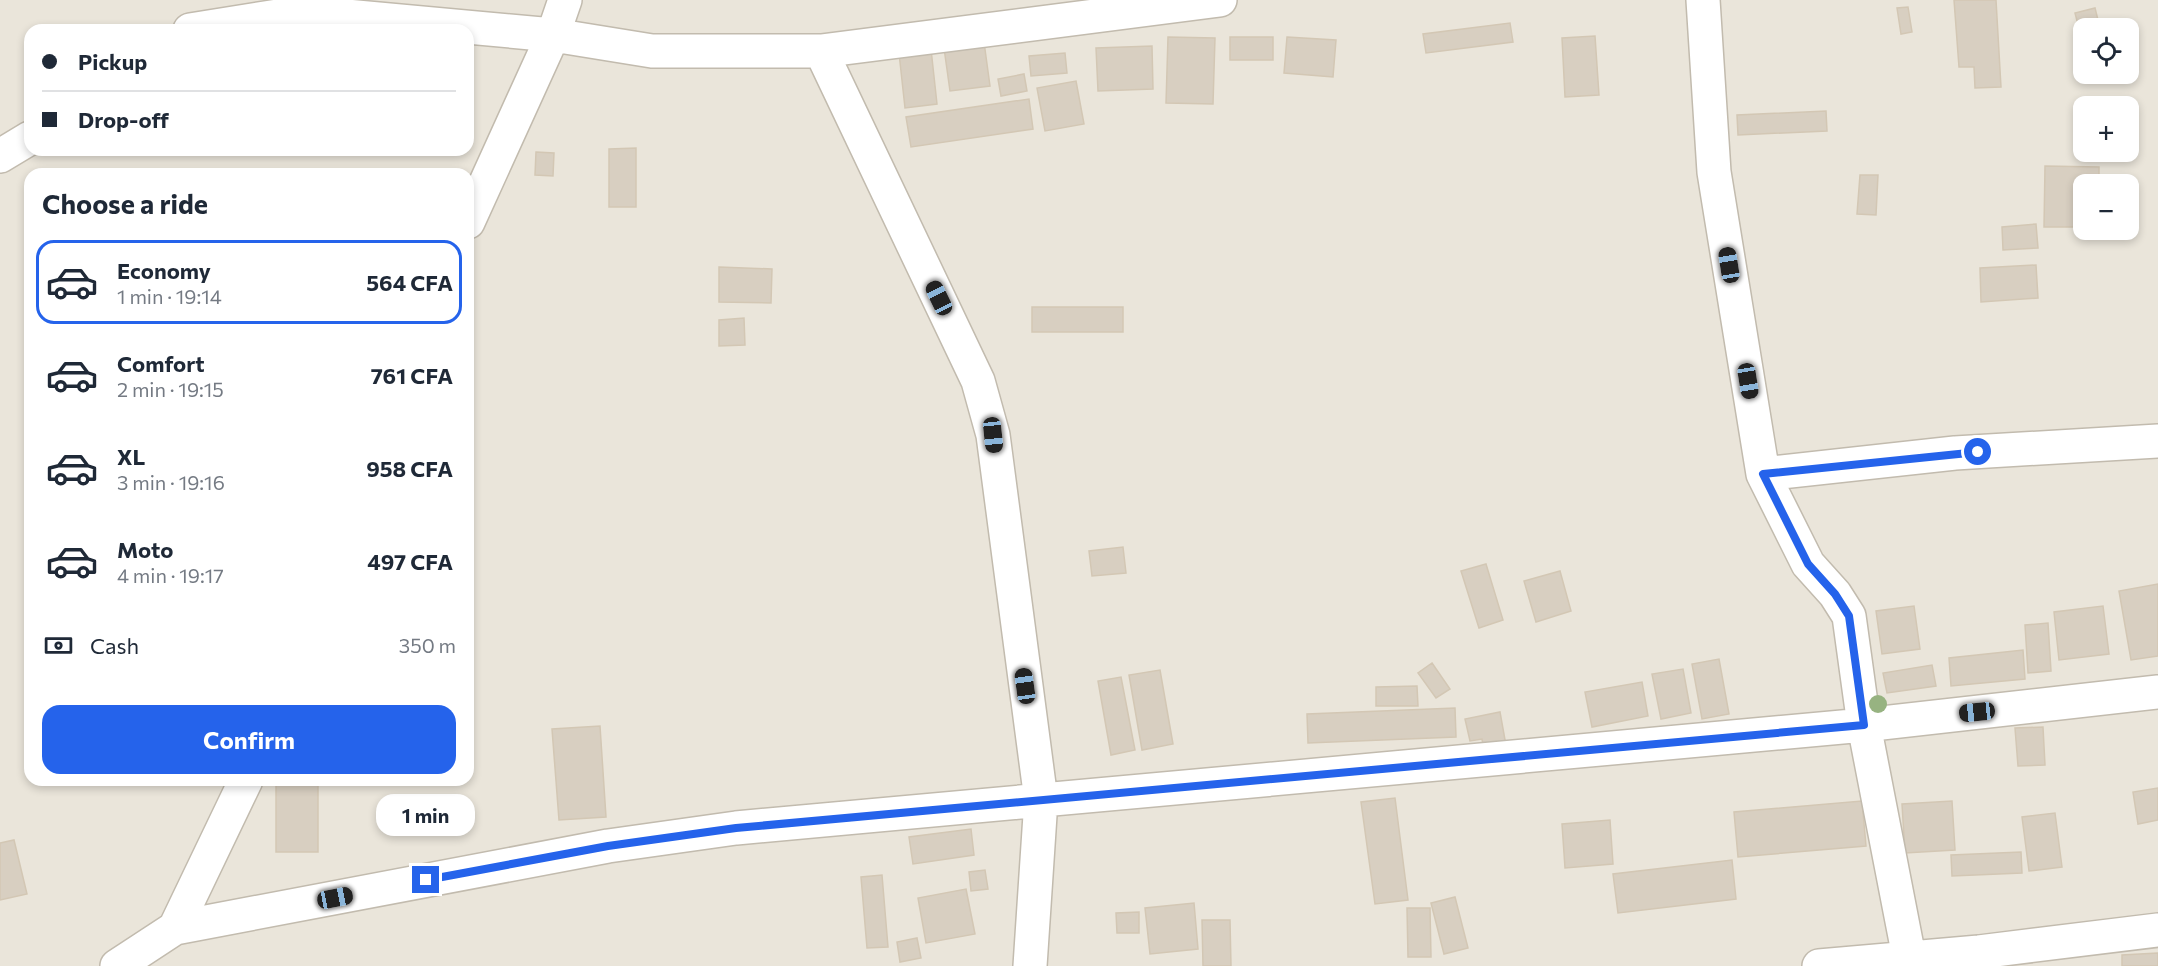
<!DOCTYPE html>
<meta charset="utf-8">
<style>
body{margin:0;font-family:Commissioner,sans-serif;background:#f6f6f7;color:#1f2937;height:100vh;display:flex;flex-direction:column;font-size:22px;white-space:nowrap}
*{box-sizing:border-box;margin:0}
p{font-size:20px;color:#747a83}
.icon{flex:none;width:33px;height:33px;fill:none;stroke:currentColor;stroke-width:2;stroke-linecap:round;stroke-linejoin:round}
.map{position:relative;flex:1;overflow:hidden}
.side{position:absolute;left:24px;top:168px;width:450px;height:618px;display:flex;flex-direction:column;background:#fff;border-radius:18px;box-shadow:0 3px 9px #0003}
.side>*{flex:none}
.top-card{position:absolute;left:24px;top:24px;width:450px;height:132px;border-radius:18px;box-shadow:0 3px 9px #0003;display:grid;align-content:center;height:132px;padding:0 18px;background:#fff}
.tools{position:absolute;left:2073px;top:18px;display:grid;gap:12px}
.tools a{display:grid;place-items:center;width:66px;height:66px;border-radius:12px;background:#fff;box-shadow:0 3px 9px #0003;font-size:30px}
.end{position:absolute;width:27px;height:27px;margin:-14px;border:8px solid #2563eb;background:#fff;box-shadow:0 0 0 3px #fff}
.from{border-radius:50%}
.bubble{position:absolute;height:42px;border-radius:18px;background:#fff;box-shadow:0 3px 9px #0003;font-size:20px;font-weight:700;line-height:42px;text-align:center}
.car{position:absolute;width:18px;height:36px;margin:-18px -9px;border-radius:8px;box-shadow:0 0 4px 2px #0007;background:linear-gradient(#222 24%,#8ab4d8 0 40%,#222 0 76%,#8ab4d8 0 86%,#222 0)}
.top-card b{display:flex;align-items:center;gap:21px;height:57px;font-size:22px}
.top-card b+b{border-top:2px solid #e0e1e3}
.top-card i{width:15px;height:15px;background:#1f2937}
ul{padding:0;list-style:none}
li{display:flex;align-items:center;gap:18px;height:84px;margin:0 12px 9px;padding:0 6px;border:3px solid transparent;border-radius:18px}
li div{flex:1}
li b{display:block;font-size:22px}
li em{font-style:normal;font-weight:700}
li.on{border-color:#2563eb}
li>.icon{width:54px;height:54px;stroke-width:1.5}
h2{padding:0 18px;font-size:27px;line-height:72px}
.pay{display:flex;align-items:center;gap:15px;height:66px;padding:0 18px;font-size:22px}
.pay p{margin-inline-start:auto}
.button{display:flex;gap:12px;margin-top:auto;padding:12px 18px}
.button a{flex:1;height:69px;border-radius:18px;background:#2563eb;color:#fff;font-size:24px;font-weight:700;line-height:69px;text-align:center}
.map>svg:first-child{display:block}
</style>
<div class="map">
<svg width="2158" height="966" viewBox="0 0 2158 966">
<rect width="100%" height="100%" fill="#f6f3ec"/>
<path fill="#eae5da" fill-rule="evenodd" d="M0,0H2158V966H0ZM2084,28H2128V74H2084ZM30,30H468V150H30ZM2084,106H2128V152H2084ZM30,174H468V780H30ZM2084,184H2128V230H2084Z"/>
<path fill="#d8cfc1" stroke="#d3c7b4" stroke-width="1.5" d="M1954,0H1996L2001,87L1975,88L1974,67H1959Z
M1908,7L1912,32L1901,34L1897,8Z
M2095,8L2100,28H2084V48L2075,13Z
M1510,23L1513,42L1426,53L1423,34Z
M1595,36L1599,95L1565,97L1562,38Z
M1168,37L1215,38L1213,104L1166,103Z
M1230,37H1273V60H1230Z
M1287,37L1336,40L1333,77L1284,73Z
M984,42L990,86L950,91L944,48Z
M1152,46L1153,89L1098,91L1096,48Z
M931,49L937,104L905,108L899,53Z
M1065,53L1067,73L1031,76L1029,56Z
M1024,74L1027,91L1001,96L998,79Z
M1076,81L1084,124L1045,131L1037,88Z
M1029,99L1033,129L911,147L906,117Z
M1826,111L1827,131L1738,135L1737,115Z
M636,148V207H609V149Z
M536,152L554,153L553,176L535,175Z
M2045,166L2099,167V184H2084V227H2044Z
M1860,175H1878L1876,215L1857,214Z
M2036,224L2038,248L2003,250L2002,227Z
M2036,265L2038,298L1981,302L1980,268Z
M719,267L772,269L771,303L719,302Z
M1032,307H1123V332H1032Z
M744,318L745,345L719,346V320Z
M1123,547L1126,573L1092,576L1089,551Z
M1486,564L1503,620L1479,628L1461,571Z
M1560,571L1571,611L1536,622L1524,581Z
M2158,584V656L2131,660L2119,591Z
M1914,606L1920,649L1882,654L1876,611Z
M2103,606L2109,654L2059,660L2054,612Z
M2048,623L2051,671L2028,673L2025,625Z
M2023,650L2025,679L1951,686L1949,658Z
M1719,659L1729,714L1702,719L1692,664Z
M1432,663L1450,689L1436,698L1418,673Z
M1932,665L1936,686L1887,693L1883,673Z
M1683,669L1691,713L1661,719L1652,674Z
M1160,670L1173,744L1142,750L1129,675Z
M1121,677L1135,750L1111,755L1098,681Z
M1642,682L1648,716L1592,727L1585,692Z
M1417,686L1418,706H1376V687Z
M1455,708L1456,737L1308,743L1307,714Z
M1500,712L1507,751L1485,756L1482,739L1470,741L1465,719Z
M600,726L606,817L559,820L552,729Z
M2043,727L2045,765L2018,766L2015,728Z
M276,780H318V852H276Z
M2158,788V820L2138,824L2133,792Z
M1395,798L1408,900L1375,904L1361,802Z
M1862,801L1866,846L1738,857L1734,812Z
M1952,801L1955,850L1905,853L1902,804Z
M2055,813L2062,867L2029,871L2022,817Z
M1610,820L1613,864L1565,868L1562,824Z
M971,829L974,855L913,864L909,837Z
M14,840L27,894L0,900V843Z
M2021,852L2022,873L1952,876L1951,855Z
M1732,860L1736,899L1618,913L1613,874Z
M985,870L988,889L971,891L969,872Z
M882,875L888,947L867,948L861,877Z
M966,889L975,934L926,943L918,898Z
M1455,897L1468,948L1444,954L1431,903Z
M1194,903L1198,949L1150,954L1145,908Z
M1407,908H1430L1431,957H1408Z
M1139,912V933H1117L1116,913Z
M1202,920H1230L1231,966H1203Z
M917,938L921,958L900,962L897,942Z
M2158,953V966H2122V955Z"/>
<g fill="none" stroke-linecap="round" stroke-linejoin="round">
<defs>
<path id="minor" d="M565,0L553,35L652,51H821L1220,0
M1703,0L1714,172L1763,474L1808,564L1835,594L1849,616L1864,725L1909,957
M190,30L303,12L553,35L468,222
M821,51L978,381L993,435L1041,800L1030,966
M0,156L30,138
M1763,474L1955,453L2158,441
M175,928L246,780
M117,966L175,928L608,846L736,828L1864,725L2158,692
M1819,966L1979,952L2158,930"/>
</defs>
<use href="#minor" stroke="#c2bbae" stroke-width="36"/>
<use href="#minor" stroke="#fff" stroke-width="33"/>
</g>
<circle fill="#97b381" cx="1878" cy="704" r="9"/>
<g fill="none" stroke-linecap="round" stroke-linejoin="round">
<path stroke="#2563eb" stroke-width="8" d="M426,880L608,846L736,828L1864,725L1849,616L1835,594L1808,564L1763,474L1978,452"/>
</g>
</svg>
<div class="tools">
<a><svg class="icon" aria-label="locate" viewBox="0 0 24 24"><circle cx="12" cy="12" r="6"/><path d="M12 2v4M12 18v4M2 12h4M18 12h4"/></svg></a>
<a>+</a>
<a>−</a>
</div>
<i class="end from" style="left:1978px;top:452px"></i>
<i class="end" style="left:426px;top:880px"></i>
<div class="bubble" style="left:376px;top:794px;width:99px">1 min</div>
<i class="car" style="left:1729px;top:265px;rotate:351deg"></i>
<i class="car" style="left:939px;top:298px;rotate:334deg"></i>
<i class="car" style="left:1748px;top:381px;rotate:171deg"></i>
<i class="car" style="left:993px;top:435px;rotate:174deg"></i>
<i class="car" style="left:1025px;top:686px;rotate:352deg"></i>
<i class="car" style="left:1977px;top:712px;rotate:264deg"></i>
<i class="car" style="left:335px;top:898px;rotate:79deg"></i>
<div class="top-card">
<b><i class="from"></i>Pickup</b>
<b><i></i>Drop-off</b>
</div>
<section class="side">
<h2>Choose a ride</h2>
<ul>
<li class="on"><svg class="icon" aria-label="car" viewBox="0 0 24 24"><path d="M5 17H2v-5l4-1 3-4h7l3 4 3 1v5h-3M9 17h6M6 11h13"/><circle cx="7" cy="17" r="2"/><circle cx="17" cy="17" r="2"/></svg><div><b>Economy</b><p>1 min · 19:14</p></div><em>564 CFA</em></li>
<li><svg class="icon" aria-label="car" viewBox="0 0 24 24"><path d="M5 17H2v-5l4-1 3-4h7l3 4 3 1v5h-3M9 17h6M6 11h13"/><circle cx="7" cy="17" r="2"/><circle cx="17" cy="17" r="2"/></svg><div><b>Comfort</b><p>2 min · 19:15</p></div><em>761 CFA</em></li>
<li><svg class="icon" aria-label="car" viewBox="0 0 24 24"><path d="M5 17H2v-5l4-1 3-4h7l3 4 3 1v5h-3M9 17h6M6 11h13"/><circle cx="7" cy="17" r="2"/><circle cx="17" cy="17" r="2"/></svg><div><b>XL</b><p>3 min · 19:16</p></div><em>958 CFA</em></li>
<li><svg class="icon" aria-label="car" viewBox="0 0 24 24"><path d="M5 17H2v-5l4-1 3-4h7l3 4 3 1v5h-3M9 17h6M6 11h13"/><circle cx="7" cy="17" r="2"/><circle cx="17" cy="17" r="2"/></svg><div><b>Moto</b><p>4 min · 19:17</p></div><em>497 CFA</em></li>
</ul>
<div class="pay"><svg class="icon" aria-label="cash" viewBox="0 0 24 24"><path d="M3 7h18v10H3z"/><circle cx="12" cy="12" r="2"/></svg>Cash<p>350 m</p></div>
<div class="button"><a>Confirm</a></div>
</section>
</div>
